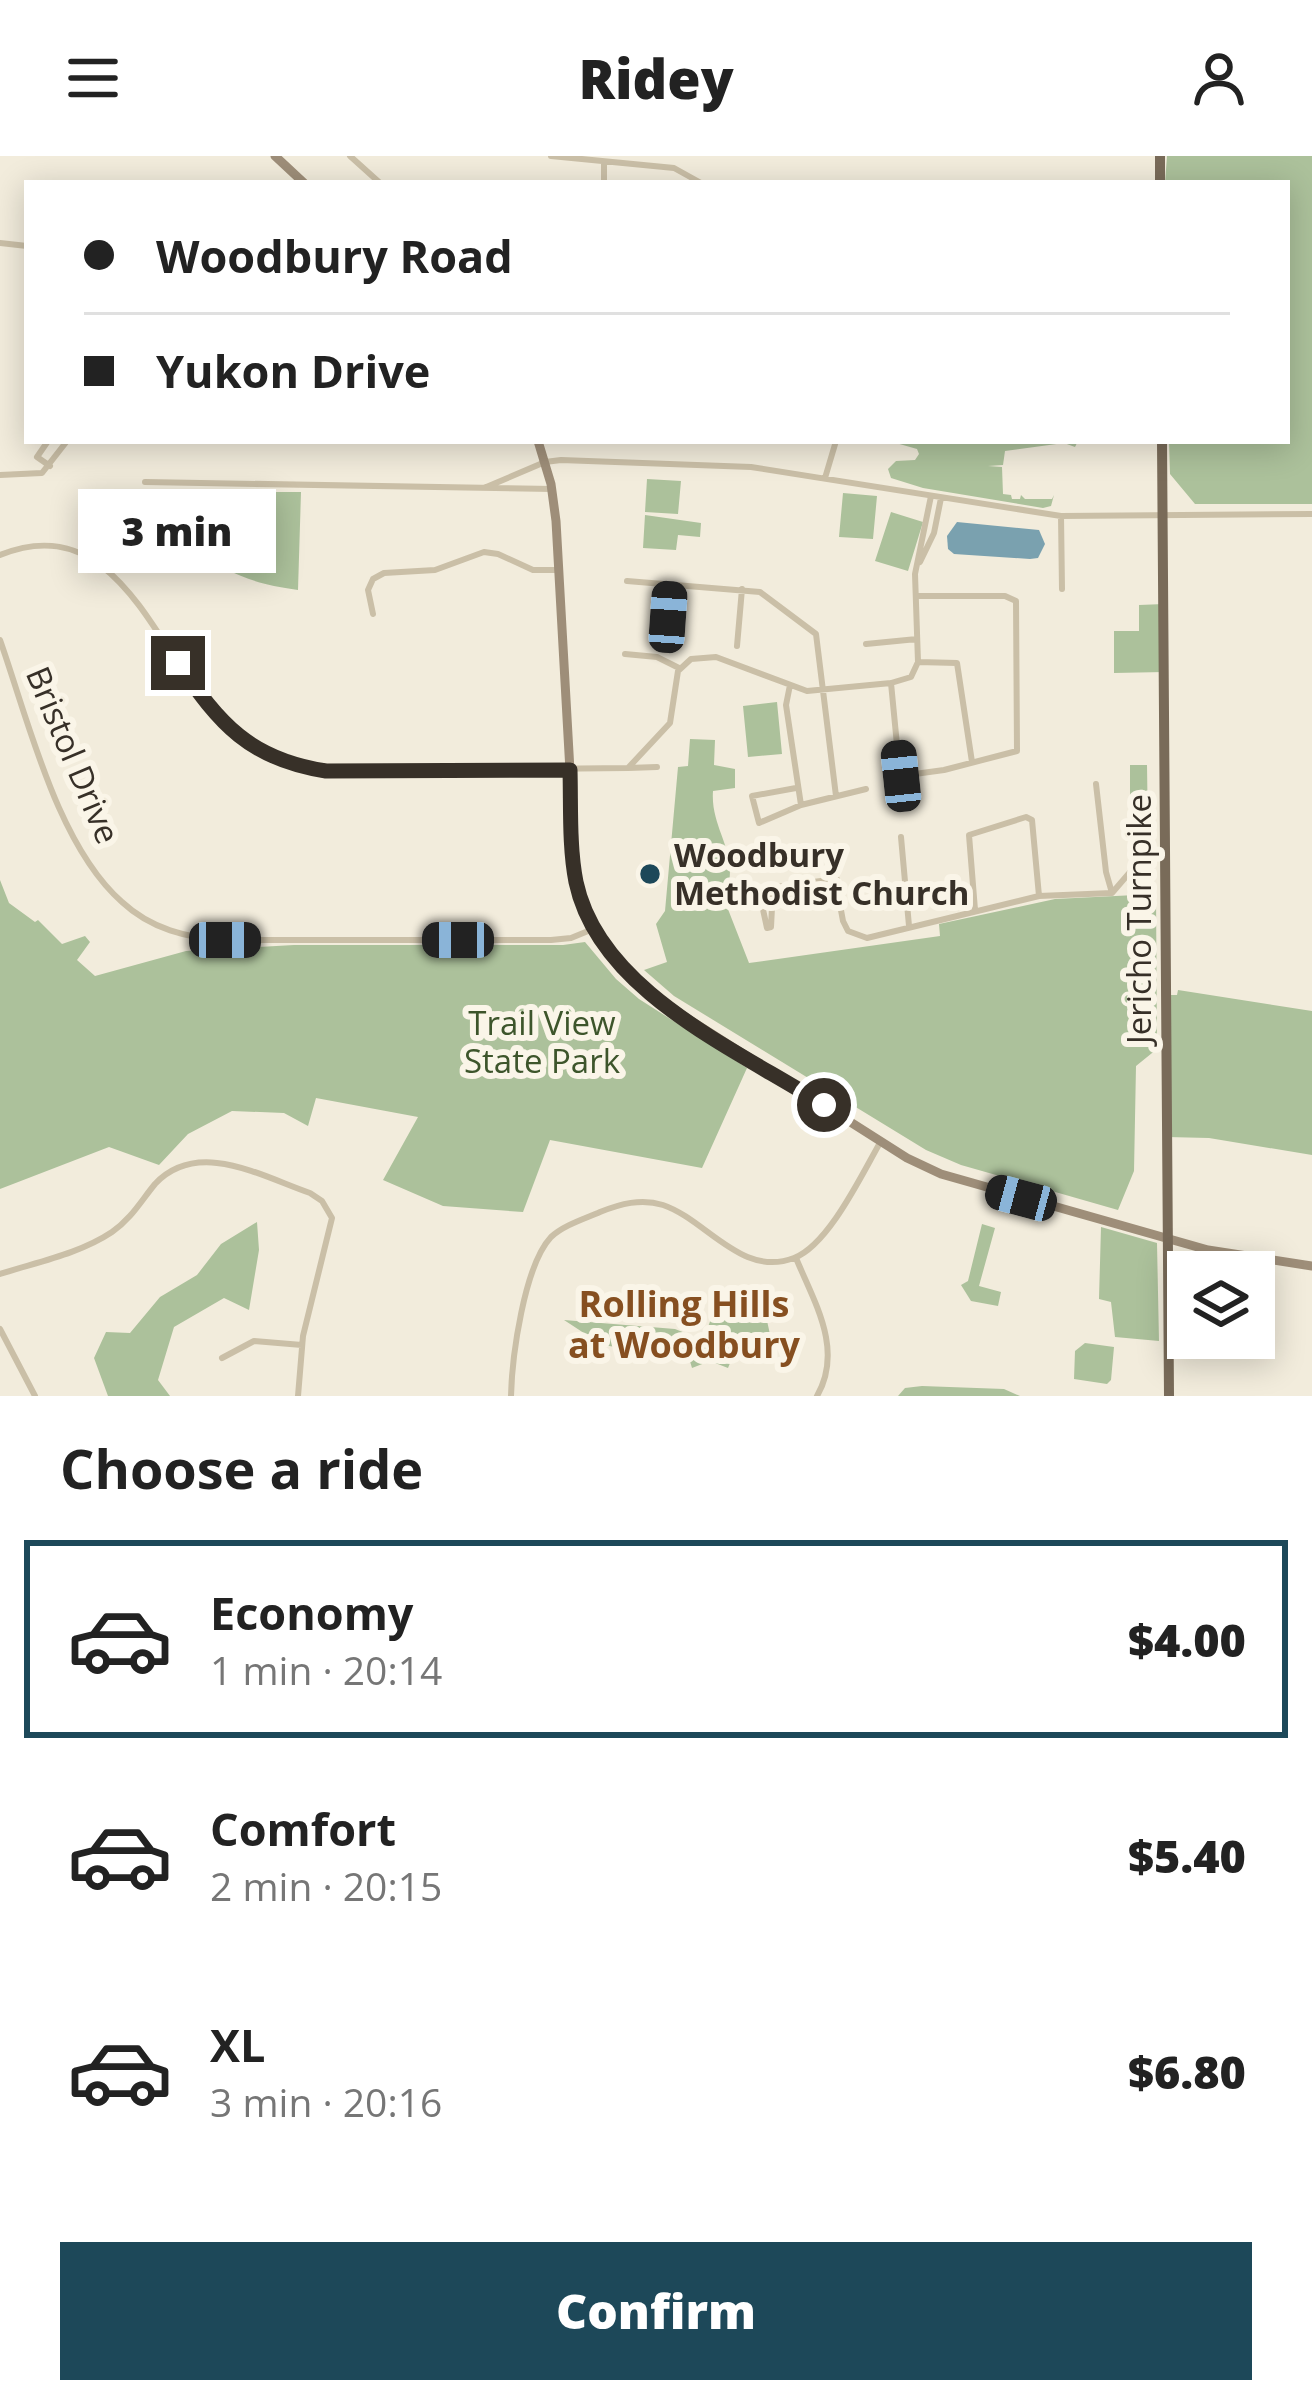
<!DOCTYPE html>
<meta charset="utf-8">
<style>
body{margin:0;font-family:"Open Sans",sans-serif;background:#f2f2f2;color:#222;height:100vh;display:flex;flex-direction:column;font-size:45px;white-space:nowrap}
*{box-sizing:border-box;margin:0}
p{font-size:39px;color:#767676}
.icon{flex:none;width:66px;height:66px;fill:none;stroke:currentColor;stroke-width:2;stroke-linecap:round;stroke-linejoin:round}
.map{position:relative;height:1240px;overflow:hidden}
.side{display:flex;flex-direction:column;background:#fff;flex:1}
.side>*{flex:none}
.banner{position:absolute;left:24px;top:24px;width:1266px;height:264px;border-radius:0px;box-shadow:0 6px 30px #0003;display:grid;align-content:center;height:264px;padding:0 60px;background:#fff}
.tools{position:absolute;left:1167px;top:1095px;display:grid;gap:24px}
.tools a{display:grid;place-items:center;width:108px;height:108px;border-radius:0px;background:#fff;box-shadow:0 6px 30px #0003;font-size:60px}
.end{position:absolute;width:54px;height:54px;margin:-27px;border:15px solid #373028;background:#fff;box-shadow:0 0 0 6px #fff}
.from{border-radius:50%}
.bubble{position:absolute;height:84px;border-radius:0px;background:#fff;box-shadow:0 6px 30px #0003;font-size:39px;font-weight:800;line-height:84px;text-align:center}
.car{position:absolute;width:36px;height:72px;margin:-36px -18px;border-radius:15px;box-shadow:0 0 9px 3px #0007;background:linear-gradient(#222 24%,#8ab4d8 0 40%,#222 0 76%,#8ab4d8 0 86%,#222 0)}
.banner b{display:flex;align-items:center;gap:42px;height:114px;font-size:45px}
.banner b+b{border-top:3px solid #e0e0e0}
.banner i{width:30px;height:30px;background:#222}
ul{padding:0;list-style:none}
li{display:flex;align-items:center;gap:36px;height:198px;margin:0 24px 18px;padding:0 36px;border:6px solid transparent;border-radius:0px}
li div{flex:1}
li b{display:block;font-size:45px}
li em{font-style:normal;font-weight:800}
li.current{border-color:#1d4859}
li>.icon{width:108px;height:108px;stroke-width:1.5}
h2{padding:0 60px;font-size:54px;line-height:144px}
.primary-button{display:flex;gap:24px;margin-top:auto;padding:24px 60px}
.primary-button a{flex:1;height:138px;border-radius:0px;background:#1d4859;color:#fff;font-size:48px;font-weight:800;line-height:138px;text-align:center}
header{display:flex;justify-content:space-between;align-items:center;height:156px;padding:0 60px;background:#fff;font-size:54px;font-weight:800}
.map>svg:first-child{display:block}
</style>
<header><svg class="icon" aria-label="menu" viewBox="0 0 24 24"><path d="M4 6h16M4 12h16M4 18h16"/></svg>Ridey<svg class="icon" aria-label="person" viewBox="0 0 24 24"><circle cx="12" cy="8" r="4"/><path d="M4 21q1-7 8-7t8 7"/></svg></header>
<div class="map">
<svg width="1312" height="1240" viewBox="0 0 1312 1240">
<rect width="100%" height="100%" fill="#f2ecdc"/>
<path fill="#acc19b" d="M1167,0H1312V348H1195L1170,318L1169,285H1287V27H1165Z
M889,285H1078L1075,291L1064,287L1005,295L1003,309L988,310L1002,311L1003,338L1011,339L1012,343H1020L1021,339L1025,343H1052L1054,339L1051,350L1043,352L923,332L891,322L888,313L896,305L915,304L919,298L917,293Z
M647,323L681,325L678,358L645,356Z
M153,336H301L298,434C214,422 204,398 153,336Z
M843,337L877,340L873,383L839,381Z
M891,356L923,366L908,415L875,405Z
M645,359L701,367L700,381L678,379L676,394L643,392Z
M1164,448V516L1114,517V475H1139V449Z
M777,546L782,598L748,601L743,550Z
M690,583L715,584L714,609L735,613V632L713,635C710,676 743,698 724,743L749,807L940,780L939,768L1055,743L1156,738L1157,893L1136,910L1134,1015L1118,1054L961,1009L926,994L674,840L644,814L667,806L656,768L665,755L678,611L688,610Z
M1130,609H1147L1148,678L1130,679Z
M0,724L9,747L35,766L38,764L62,788L85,780L90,786L77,804L95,820L186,795L294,789H563L585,786L616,823L639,843L747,912L702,1012L550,984L523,1056L443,1050L383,1024L418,961L316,942L308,970L284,957L232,955L188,978L159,1009L109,991L0,1033Z
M1178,834L1312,855V999L1209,982L1167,981L1171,839H1177Z
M257,1066L259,1094L249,1154L224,1142L174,1171L158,1224L170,1240H108L94,1202L106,1176L130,1177L160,1141L197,1119L221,1088Z
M982,1068L995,1072L979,1130L1001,1136L998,1150L971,1145L961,1129L968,1125Z
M1101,1071L1157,1087L1159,1185L1115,1181L1111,1146L1099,1143Z
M759,1147L766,1160L774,1197L737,1190L728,1212L710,1205L692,1212L689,1202L663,1199L662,1184L651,1174L631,1175L624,1192L594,1188L593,1183L564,1164L675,1173L703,1184L714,1155L745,1164Z
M1085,1187L1114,1191L1111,1224L1107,1228L1074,1223L1075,1195Z
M922,1230L1004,1233L1020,1240H898L905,1232Z"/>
<path fill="#7aa1af" d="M957,366L1039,374L1045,388L1038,402L1030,403L954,398L948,393L947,380Z"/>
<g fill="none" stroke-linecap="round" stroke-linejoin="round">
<path stroke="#cabfa7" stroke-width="6" d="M350,0L380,27
M551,0L674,12L701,27
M604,7V27
M954,27H964
M0,87L27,90
M48,285L37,301L50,310
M0,319L42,317L67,285
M825,322L836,285
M145,326L552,333
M484,332L545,306L561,304L751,311L1061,360L1312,358
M1061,360L1062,433
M0,399C123,349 159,509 227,571C255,597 288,609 326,615L628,612L670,567L678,515L691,503L716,501L807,535L891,527L911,521L918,506L915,418L931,340
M920,406L934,377L941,342
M627,425L760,436L816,478L836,640
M373,458L368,434L373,423L384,417L435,414L484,396L498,398L533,414H559
M0,484C28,563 57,689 122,746C151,773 187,782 225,784H551L571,782L593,773
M866,488L917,483
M737,490L742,433
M666,494L670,429
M625,498L657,501L679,512
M918,506L957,507L972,606
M891,527L900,620L944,614L1017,595L1016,445L1005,440H917
M790,529L786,549L801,649
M628,612L657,611
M1096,628L1106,716L1112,737
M796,632L752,640L759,667L801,649L866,633
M901,681L909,770
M830,695L843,765L848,775L867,782L1039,740L1112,737L1143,701L1165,698
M773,731L771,771L767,772L759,735C785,728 811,727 837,723
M975,754L969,679L1026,661L1032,664L1039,740
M796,1102C814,1146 844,1193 817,1240
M0,1118C37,1106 79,1098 112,1076C131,1063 141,1045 155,1028C198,982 263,1021 310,1037L322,1045L332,1062L303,1180L298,1240
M0,1173L35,1240
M222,1202L254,1185L302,1189
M511,1240C512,1201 524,1110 551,1081C564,1069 584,1063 600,1056C620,1048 641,1042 663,1049C707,1064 741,1122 794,1102C829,1089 863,1016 881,985"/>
<path stroke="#9e8e79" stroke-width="9" d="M275,0L304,27
M538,285L551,328L556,365L576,722C586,770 611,808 649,838L907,1002L941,1018L1208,1094L1312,1110"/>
<path stroke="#796b59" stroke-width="10" d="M1160,0V27
M1162,285L1169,1240"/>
</g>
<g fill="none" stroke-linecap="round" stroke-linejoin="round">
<path stroke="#373028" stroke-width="15" d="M178,507C220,568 249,603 326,615L570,614C571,651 569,690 576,726C599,835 736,893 824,949"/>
</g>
<circle fill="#1d4859" stroke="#faf5e8" stroke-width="4.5" cx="650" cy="718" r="12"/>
<g text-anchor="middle" stroke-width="12" stroke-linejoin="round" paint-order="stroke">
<g font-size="33" fill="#373028" stroke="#faf5e8">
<text transform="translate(73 599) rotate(67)" y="12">Bristol Drive</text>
<text transform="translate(1139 763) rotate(-90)" y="12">Jericho Turnpike</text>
</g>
<g font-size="33" font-weight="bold" fill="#373028" stroke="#faf5e8" text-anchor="start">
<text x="674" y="711">Woodbury<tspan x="674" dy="38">Methodist Church</tspan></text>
</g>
<g font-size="33" fill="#3d552b" stroke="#faf5e8">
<text x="542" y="879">Trail View<tspan x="542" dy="38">State Park</tspan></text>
</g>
<g font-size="36" font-weight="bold" fill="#864f20" stroke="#faf5e8">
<text x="684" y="1161">Rolling Hills<tspan x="684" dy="41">at Woodbury</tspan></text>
</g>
</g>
</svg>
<div class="tools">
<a><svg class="icon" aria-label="layers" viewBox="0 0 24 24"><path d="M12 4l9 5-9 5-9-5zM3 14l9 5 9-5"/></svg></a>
</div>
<i class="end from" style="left:824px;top:949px"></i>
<i class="end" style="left:178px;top:507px"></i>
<div class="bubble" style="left:78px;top:333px;width:198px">3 min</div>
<i class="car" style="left:668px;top:461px;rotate:4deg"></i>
<i class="car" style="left:901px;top:620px;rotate:354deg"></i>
<i class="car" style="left:225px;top:784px;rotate:90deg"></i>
<i class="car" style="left:458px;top:784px;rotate:270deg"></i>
<i class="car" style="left:1021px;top:1042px;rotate:285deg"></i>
<div class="banner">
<b><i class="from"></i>Woodbury Road</b>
<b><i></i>Yukon Drive</b>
</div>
</div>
<section class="side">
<h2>Choose a ride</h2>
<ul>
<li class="current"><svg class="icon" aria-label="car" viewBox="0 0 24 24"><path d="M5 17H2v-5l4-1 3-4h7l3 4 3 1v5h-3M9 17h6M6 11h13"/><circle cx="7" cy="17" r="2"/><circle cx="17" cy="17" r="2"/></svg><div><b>Economy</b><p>1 min · 20:14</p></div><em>$4.00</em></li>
<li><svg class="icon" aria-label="car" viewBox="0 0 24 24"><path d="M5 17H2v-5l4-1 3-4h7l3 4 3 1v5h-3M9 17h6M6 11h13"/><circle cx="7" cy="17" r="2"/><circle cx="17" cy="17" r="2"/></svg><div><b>Comfort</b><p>2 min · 20:15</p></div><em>$5.40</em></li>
<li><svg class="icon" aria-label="car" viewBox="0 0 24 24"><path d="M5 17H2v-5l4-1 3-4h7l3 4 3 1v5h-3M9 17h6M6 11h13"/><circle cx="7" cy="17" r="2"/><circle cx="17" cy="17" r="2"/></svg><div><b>XL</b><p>3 min · 20:16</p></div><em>$6.80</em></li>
</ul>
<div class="primary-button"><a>Confirm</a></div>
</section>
